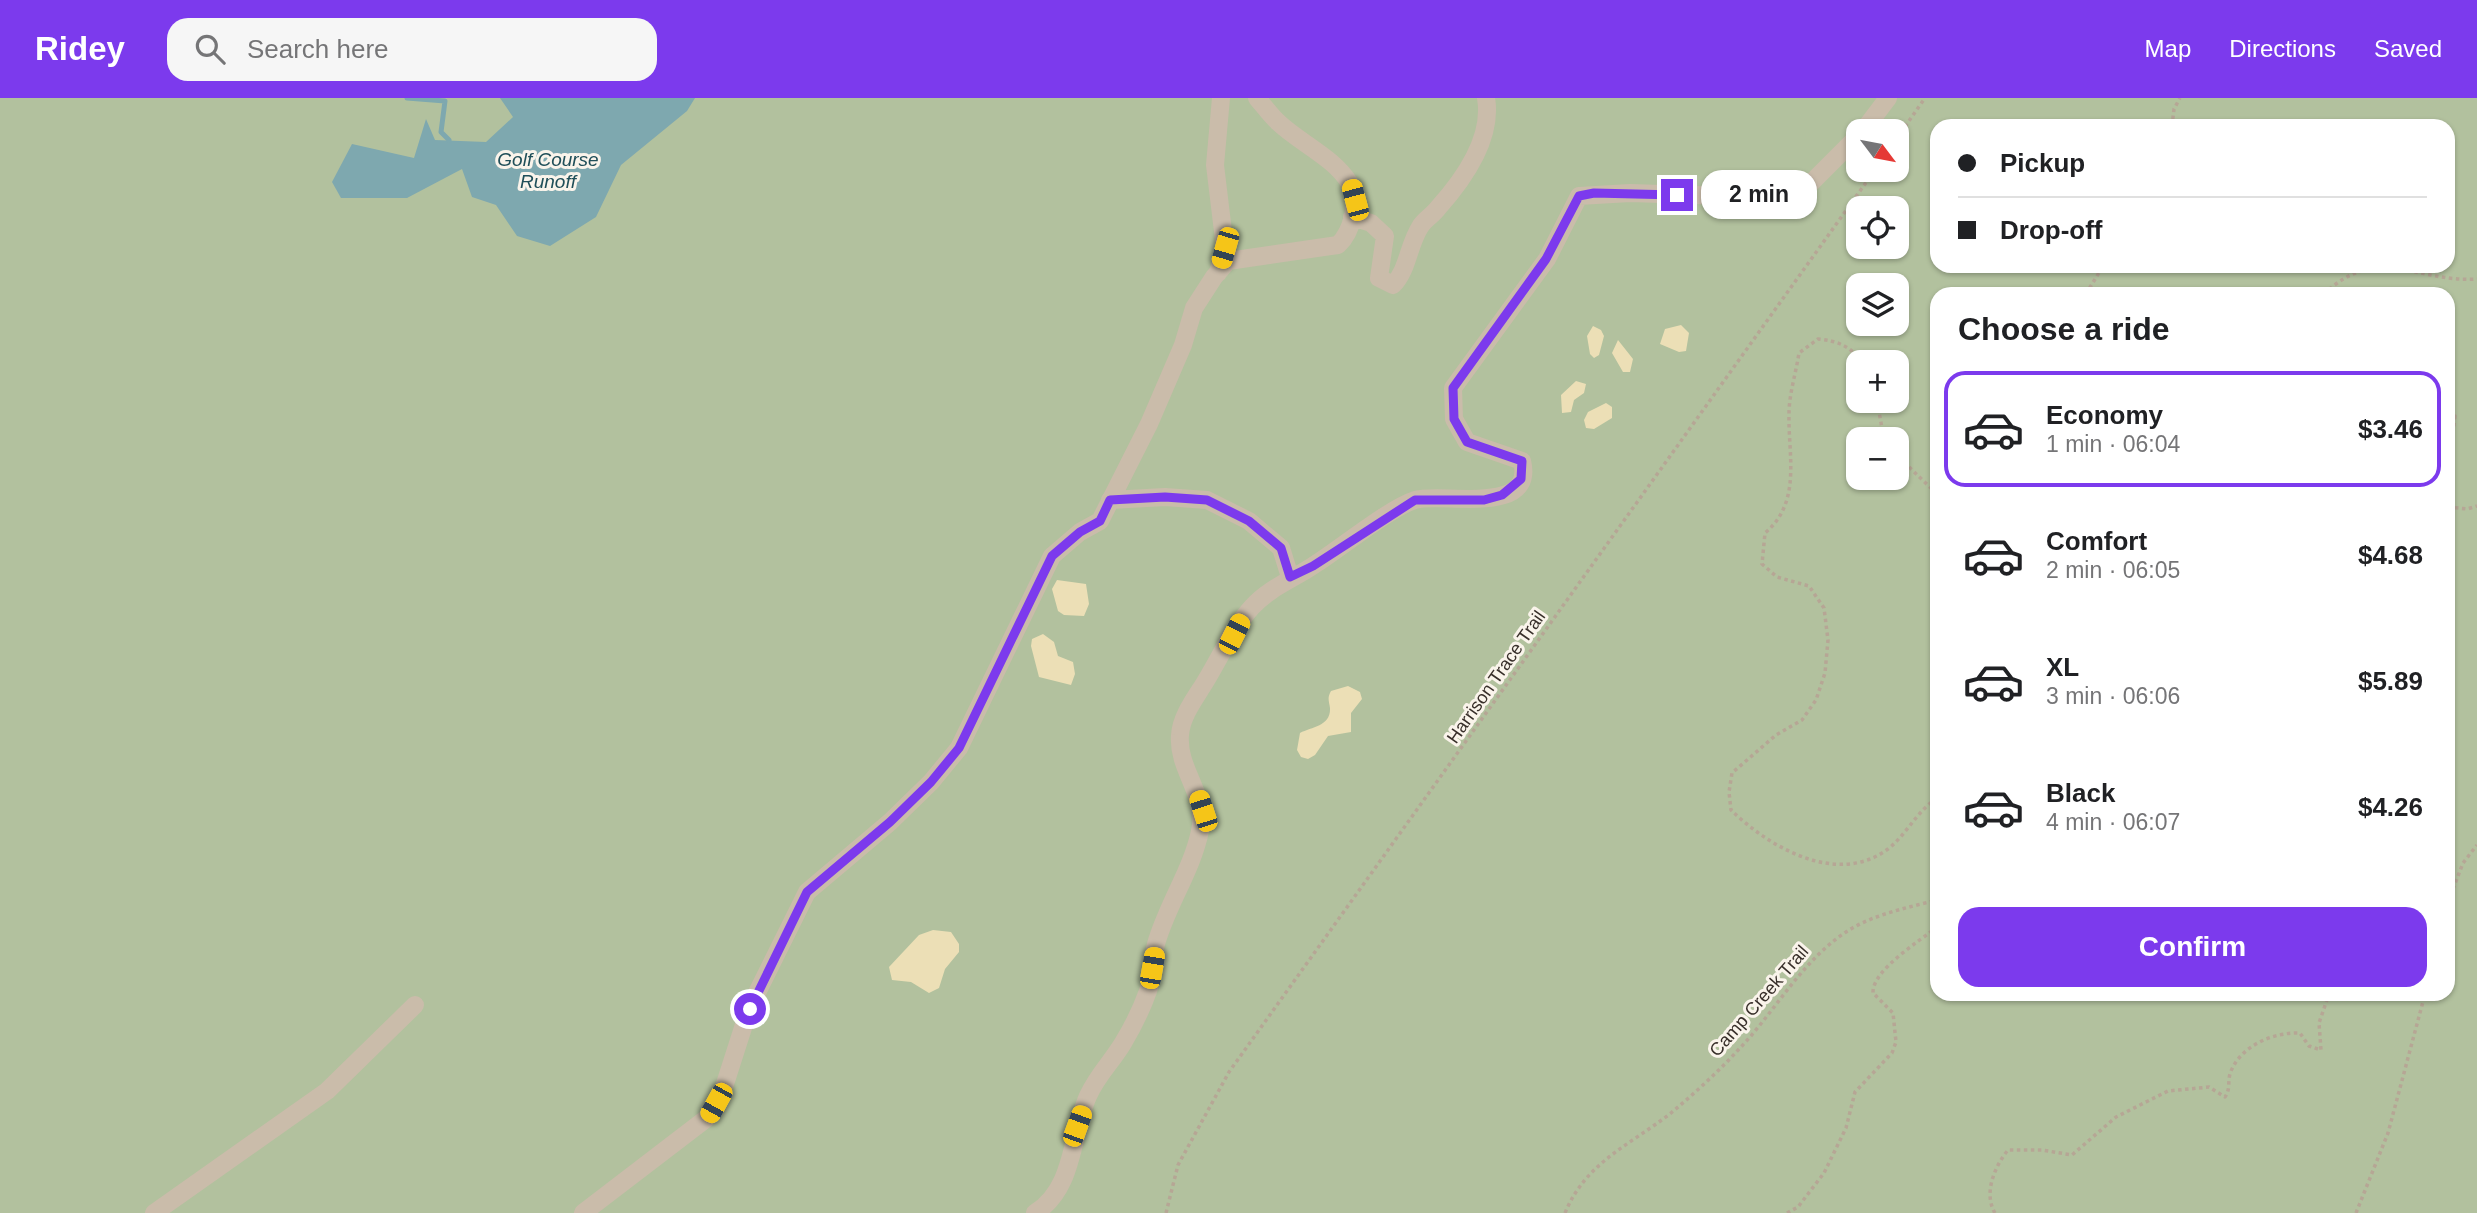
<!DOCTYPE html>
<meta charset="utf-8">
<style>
body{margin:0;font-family:Arial,sans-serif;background:#f6f6f6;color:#202124;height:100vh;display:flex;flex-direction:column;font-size:26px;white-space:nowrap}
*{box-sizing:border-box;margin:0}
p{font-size:23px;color:#757577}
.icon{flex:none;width:38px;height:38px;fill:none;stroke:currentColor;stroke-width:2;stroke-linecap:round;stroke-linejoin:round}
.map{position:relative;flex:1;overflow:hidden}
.details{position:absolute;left:1930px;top:189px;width:525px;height:714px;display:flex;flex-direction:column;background:#fff;border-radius:21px;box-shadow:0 2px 5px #0004}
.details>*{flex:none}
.guide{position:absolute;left:1930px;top:21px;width:525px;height:154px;border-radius:21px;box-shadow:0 2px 5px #0004;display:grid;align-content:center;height:154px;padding:0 28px;background:#fff}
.needle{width:46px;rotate:122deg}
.fabs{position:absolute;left:1846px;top:21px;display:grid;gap:14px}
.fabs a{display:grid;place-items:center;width:63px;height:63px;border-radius:14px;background:#fff;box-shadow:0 2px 5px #0004;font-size:35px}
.end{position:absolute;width:32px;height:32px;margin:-16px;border:9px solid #7c3aed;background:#fff;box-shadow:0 0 0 4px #fff}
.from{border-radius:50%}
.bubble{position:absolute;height:49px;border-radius:21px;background:#fff;box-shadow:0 2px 5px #0004;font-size:23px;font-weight:600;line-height:49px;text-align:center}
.car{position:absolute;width:21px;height:42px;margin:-21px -10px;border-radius:9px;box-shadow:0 0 5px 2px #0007;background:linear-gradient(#f5c518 24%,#345 0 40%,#f5c518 0 76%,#345 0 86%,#f5c518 0)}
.guide b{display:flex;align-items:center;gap:24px;height:66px;font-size:26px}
.guide b+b{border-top:2px solid #e0e0e0}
.guide i{width:18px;height:18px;background:#202124}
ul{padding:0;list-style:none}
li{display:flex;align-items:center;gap:21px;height:116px;margin:0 14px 10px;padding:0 14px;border:4px solid transparent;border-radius:21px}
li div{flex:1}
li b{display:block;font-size:26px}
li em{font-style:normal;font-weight:600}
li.current{border-color:#7c3aed}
li>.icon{width:63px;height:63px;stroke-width:1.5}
h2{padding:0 28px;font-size:32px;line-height:84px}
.action{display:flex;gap:14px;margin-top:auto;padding:14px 28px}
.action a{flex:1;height:80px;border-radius:21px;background:#7c3aed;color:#fff;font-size:28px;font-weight:600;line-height:80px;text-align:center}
header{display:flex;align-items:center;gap:42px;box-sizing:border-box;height:98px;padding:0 35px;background:#7c3aed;color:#fff}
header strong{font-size:33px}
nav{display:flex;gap:38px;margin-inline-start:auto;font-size:24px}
.search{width:490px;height:63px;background:#f6f6f6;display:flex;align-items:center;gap:18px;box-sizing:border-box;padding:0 24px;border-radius:21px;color:#757577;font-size:26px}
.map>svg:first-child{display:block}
</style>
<header>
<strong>Ridey</strong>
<div class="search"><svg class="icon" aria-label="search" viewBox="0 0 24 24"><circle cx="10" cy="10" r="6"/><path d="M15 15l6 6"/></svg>Search here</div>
<nav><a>Map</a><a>Directions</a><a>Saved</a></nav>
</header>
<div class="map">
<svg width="2477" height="1115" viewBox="0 0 2477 1115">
<rect width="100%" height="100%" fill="#f2ebde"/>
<path fill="#b2c19e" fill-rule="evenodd" d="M0,0H2477V1115H0ZM1937,28H2448V168H1937ZM1858,33H1897V72H1858ZM1858,110H1897V149H1858ZM1858,187H1897V226H1858ZM1937,196H2448V896H1937ZM1858,264H1897V303H1858ZM1858,341H1897V380H1858Z"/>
<path fill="#ecdfb6" d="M1681,227L1689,235L1686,253L1679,254L1660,246L1665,231Z
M1593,228L1601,232L1604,238L1599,257L1594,260L1590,256L1587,238Z
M1618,242L1633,261L1630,274H1623L1612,255Z
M1576,283L1586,286L1584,295L1574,302L1571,314L1562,315L1561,297Z
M1606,305L1612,309V320L1594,331L1586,330L1584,322L1588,314Z
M1057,482L1086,486L1089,506L1084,518L1064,517L1058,513L1052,491Z
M1043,536L1054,544L1058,558L1073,564L1075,576L1071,587L1039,579L1031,548L1032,541Z
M1348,588L1360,594L1362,601L1351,615V634L1328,638L1315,657L1308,661L1301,659L1297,652L1300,635C1312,629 1331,628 1330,610C1329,603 1327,600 1331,593Z
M933,832L951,834L959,846V854L945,871L939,890L929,895L911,884L892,882L889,869L919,837Z"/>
<path fill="#7ea8af" d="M500,0H695L687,13L621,67L596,119L550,148L517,138L496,107L472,99L462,71L407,100H341L332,84L352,46L414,60L426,21L435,42L486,44L513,19Z"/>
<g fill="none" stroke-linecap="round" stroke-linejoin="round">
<path stroke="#7ea8af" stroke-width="5" d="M407,0L445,3L441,34L449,42"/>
<path stroke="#b6a695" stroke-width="3.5" stroke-dasharray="3.5 3.5" stroke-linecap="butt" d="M2172,28L2174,11L2180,0
M1897,40L1925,0
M2086,196L2103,168
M2324,196C2378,145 2416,185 2477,181
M1862,264C1850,248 1838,243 1818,241L1799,255C1796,275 1789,296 1789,316C1788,357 1802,404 1765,435L1762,466L1777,479L1809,488L1824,510L1828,542L1825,575L1816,602L1802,622L1776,637L1732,675L1729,694L1731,712C1769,749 1837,789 1888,751C1907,736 1917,713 1937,700
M1877,303L1882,330L1890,341
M2448,317L2455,318L2452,344L2448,349
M1897,352L1908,368L1937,396
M2448,409L2467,411L2477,408
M2448,804L2463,765L2477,747
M1166,1115L1178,1067L1229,974L1875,72
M1565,1115C1586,1064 1630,1047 1671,1015C1695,995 1719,973 1740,950C1776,912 1800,866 1843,836C1870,817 1906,810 1937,802
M1787,1115L1798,1109L1824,1075L1846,1030L1855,994L1892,955L1896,944L1893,915L1873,895C1872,872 1920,843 1937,829
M1995,1115C1983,1095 1995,1068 2008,1052H2042L2072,1057L2116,1019L2168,993L2209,989L2225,999C2231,991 2227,982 2231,973C2242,947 2274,934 2300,935L2309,948L2321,952L2319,925L2329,896
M2356,1115L2388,1035L2425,896"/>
<path stroke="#cabcaa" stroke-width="18" d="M1863,33L1888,0
M1352,119L1371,125L1385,138L1379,180L1393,187C1408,172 1408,148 1420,129C1424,122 1433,117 1438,110C1464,81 1493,40 1486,0
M1218,175L1225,150L1215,67L1221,0
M1110,402L1165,399L1207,402L1249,423L1281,450L1290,479
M154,1115L327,993L415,907
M583,1115L707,1020L724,989L749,911L807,794L890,724L931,684L959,650L1052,458L1080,434L1100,423L1149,326L1183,247L1194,210L1214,179L1228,163L1338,147C1352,134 1360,103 1350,86C1335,60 1300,45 1279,25C1271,18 1264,8 1257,0
M1035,1115C1075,1090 1071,1036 1088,998C1098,976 1111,965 1123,945C1132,930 1142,910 1148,893C1153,878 1152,861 1156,846C1167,807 1192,772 1200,733C1208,697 1177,672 1180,637C1181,620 1193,603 1202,589C1219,563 1231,532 1252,509C1270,489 1296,480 1317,465C1342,449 1390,410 1415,402C1441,394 1536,419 1522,363L1467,344L1454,321L1453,290L1547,161L1579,98L1630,95L1787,100L1801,95L1858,38"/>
</g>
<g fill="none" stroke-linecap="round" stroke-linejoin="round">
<path stroke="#7c3aed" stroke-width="9" d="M750,911L807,794L890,724L931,684L959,650L1052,458L1080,434L1100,423L1110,402L1165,399L1207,402L1249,423L1281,450L1290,479L1313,468L1415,402H1484L1502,397L1521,381L1522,363L1467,344L1454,321L1453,290L1546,161L1579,98L1594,95L1677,97"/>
</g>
<g text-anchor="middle" stroke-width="6" stroke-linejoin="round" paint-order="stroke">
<g font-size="18" fill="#382f2a" stroke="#faf4eb">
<text transform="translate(1496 579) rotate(-55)" y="6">Harrison Trace Trail</text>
<text transform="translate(1759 903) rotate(-49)" y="6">Camp Creek Trail</text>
</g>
<g font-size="19" font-style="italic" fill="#204f59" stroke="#faf4eb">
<text x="548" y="68">Golf Course<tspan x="548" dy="22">Runoff</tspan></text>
</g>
</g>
</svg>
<div class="fabs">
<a><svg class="needle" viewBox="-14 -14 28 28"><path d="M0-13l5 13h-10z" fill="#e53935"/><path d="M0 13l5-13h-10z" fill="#757577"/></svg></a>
<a><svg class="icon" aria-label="locate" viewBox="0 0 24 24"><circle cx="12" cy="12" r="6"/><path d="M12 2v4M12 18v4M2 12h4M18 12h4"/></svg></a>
<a><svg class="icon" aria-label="layers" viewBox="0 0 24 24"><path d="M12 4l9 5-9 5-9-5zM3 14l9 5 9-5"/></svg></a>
<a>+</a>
<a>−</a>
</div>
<i class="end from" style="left:750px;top:911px"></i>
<i class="end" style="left:1677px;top:97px"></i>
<div class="bubble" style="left:1701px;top:72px;width:116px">2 min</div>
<i class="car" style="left:1355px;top:102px;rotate:345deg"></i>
<i class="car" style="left:1225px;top:150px;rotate:196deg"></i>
<i class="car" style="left:1234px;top:536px;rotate:27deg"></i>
<i class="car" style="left:1203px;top:713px;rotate:342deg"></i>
<i class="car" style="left:1152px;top:870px;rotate:10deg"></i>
<i class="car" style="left:716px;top:1005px;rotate:209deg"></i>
<i class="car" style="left:1077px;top:1028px;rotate:20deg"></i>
<div class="guide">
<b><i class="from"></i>Pickup</b>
<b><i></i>Drop-off</b>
</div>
<section class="details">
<h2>Choose a ride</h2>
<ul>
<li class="current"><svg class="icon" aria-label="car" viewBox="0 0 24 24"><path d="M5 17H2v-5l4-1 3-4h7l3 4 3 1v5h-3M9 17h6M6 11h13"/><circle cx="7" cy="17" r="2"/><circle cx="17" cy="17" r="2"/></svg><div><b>Economy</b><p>1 min · 06:04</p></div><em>$3.46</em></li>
<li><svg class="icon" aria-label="car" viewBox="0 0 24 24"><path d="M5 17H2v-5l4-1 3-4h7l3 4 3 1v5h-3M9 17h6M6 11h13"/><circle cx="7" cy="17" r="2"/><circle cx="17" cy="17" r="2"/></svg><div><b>Comfort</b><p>2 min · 06:05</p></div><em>$4.68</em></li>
<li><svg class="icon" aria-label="car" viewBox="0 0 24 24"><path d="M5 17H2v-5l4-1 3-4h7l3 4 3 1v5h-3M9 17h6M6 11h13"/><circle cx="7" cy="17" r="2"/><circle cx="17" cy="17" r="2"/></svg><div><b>XL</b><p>3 min · 06:06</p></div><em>$5.89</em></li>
<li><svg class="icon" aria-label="car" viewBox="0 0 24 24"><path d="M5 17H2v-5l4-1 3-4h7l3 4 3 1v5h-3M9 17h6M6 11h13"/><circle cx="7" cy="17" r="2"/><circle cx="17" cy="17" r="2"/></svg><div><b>Black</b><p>4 min · 06:07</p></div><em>$4.26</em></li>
</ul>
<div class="action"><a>Confirm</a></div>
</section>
</div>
